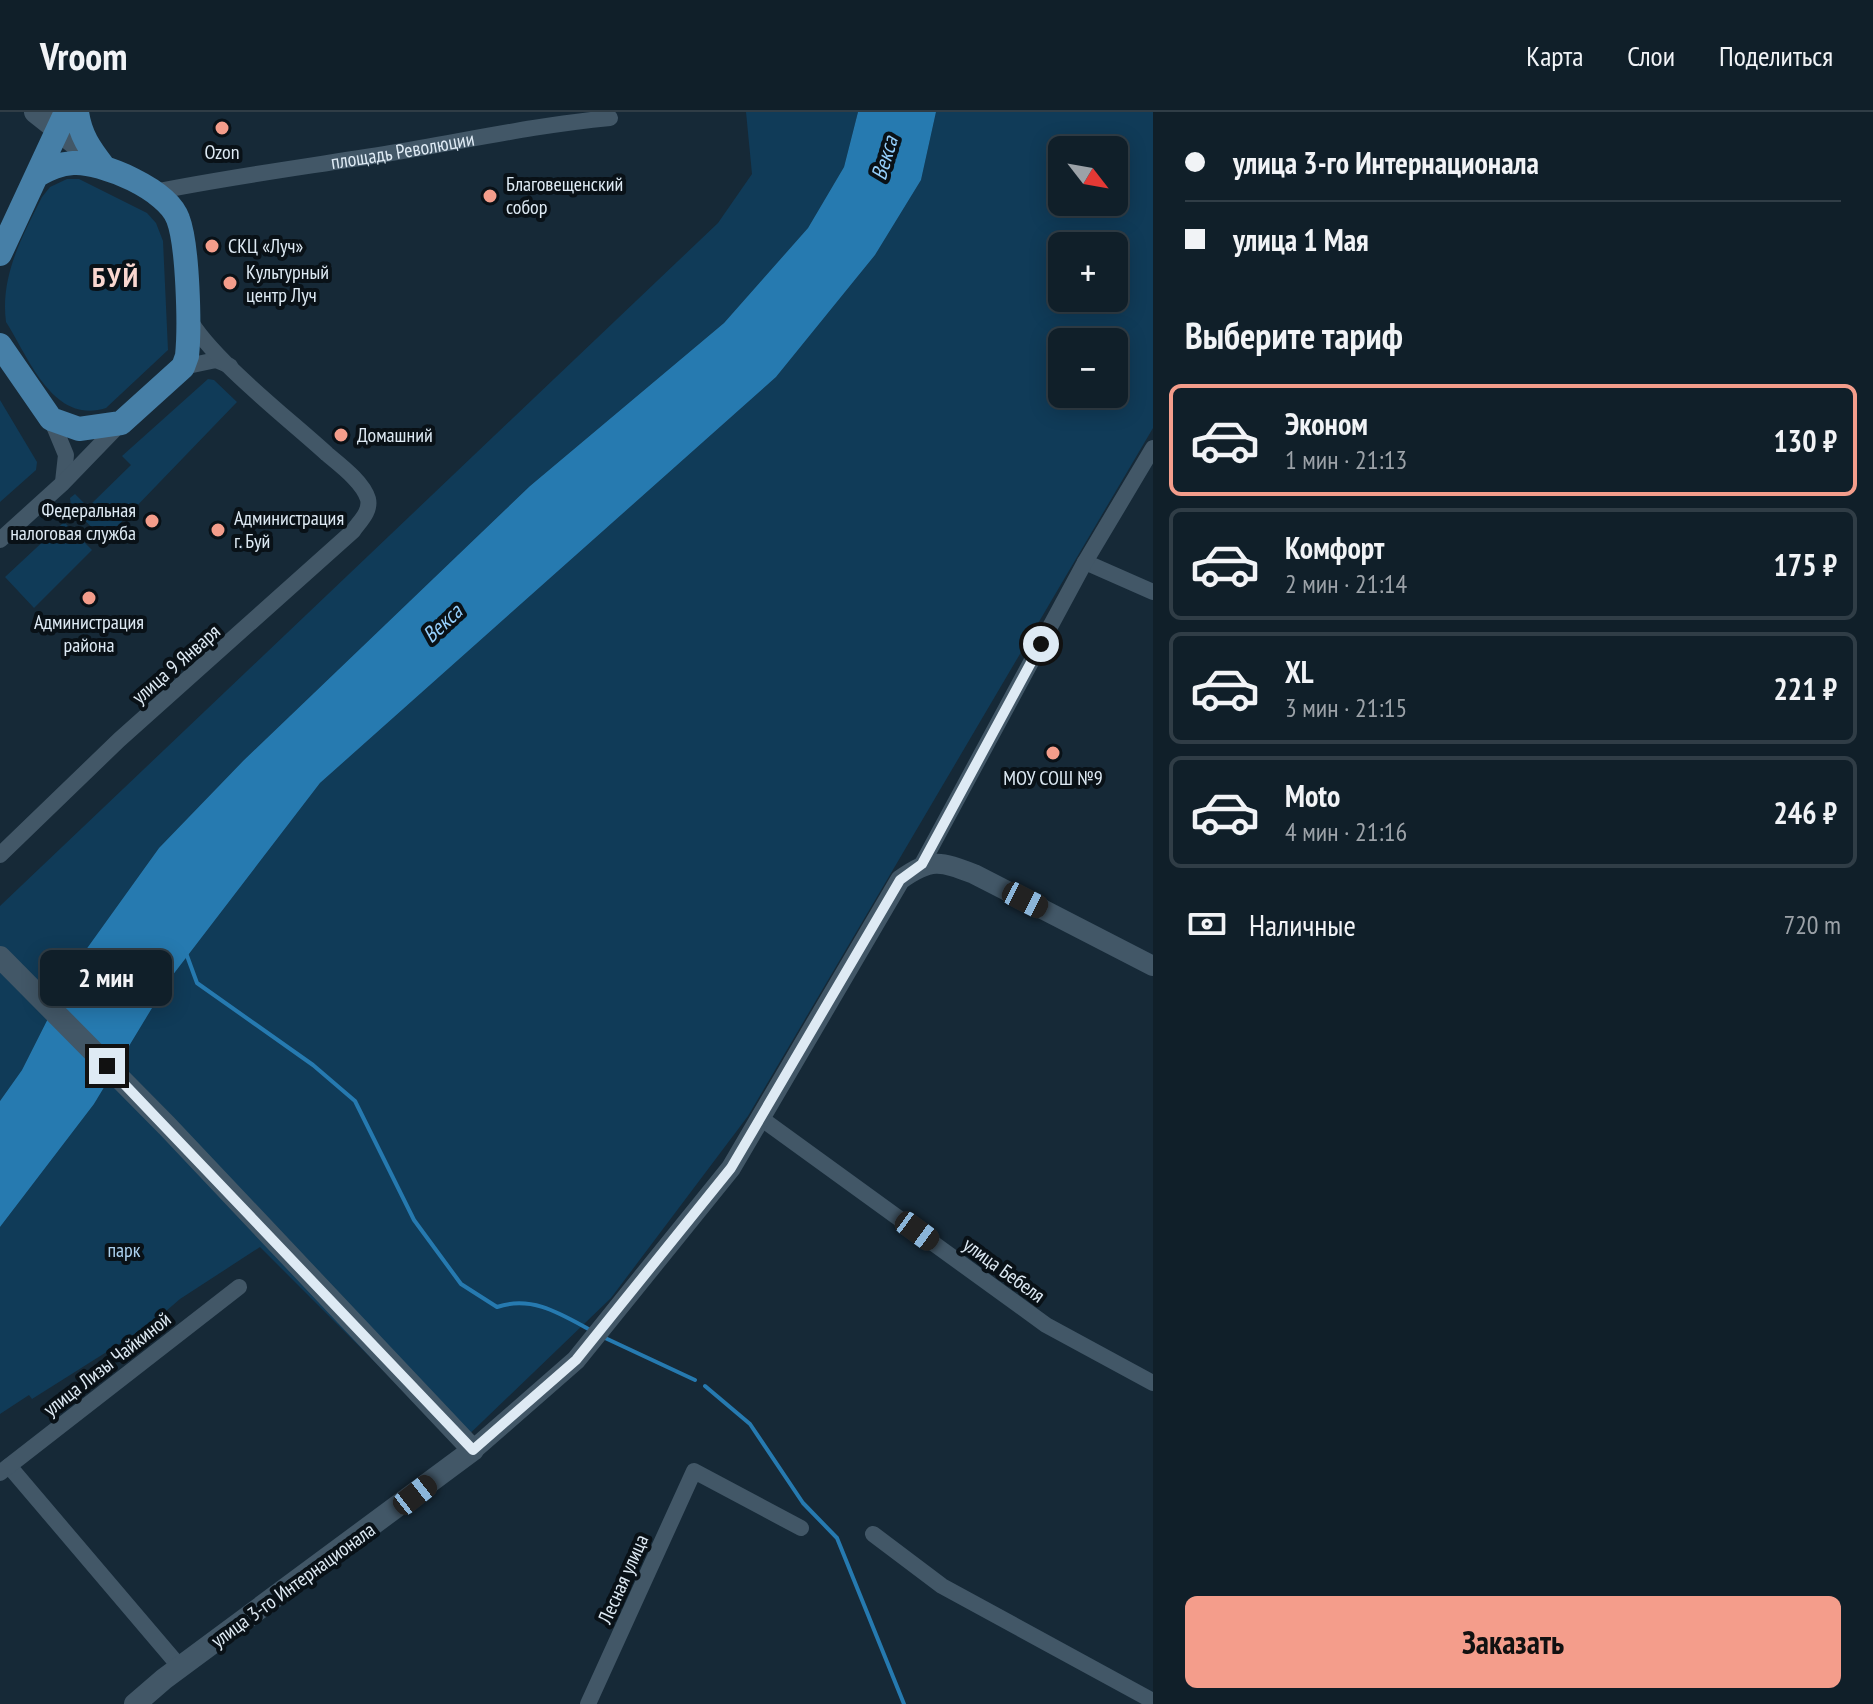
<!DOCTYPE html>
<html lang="ru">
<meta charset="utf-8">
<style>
body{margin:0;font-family:"PT Sans Narrow",sans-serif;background:#192731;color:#f1f3f6;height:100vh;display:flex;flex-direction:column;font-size:30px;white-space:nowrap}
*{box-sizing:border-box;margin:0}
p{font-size:26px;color:#9ca2a8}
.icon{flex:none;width:44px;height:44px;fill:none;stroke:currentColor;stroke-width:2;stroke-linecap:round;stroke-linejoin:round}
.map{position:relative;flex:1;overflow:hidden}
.drawer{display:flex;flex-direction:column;background:#101f29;width:720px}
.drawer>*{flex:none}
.guide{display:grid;align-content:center;height:176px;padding:0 32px;background:#101f29}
.needle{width:52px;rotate:121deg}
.tools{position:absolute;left:1048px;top:24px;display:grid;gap:16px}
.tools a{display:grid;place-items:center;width:80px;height:80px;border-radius:12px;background:#101f29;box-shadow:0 4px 20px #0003,0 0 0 2px #303d46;font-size:40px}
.end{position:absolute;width:36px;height:36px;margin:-18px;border:10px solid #deeaf4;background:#111;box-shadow:0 0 0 4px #111}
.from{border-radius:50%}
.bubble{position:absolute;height:56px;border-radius:12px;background:#101f29;box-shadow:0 4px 20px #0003,0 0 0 2px #303d46;font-size:26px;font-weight:800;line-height:56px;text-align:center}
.car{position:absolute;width:24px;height:48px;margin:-24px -12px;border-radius:10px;box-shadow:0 0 6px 2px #0007;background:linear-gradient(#222 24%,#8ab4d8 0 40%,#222 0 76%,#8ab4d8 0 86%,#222 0)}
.guide b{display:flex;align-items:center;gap:28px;height:76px;font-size:30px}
.guide b+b{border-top:2px solid #303d46}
.guide i{width:20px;height:20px;background:#f1f3f6}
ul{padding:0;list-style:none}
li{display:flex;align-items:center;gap:24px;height:112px;margin:0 16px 12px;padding:0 16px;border:4px solid #303d46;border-radius:12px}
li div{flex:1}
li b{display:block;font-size:30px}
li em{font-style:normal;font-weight:800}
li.on{border-color:#f49d8b}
li>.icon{width:72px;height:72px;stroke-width:1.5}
h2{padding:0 32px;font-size:36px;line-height:96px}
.pay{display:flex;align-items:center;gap:20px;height:88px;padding:0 32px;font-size:30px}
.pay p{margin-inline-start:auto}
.primary-button{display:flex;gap:16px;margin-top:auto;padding:16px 32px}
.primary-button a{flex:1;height:92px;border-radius:12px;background:#f49d8b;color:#111;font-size:32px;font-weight:800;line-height:92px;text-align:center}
header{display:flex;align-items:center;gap:48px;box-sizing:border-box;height:112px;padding:0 40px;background:#101f29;border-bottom:2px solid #303d46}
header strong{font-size:38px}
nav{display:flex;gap:44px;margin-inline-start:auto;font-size:28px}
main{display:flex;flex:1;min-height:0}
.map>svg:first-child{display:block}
</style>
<header>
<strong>Vroom</strong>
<nav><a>Карта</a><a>Слои</a><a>Поделиться</a></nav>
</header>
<main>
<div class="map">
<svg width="1153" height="1592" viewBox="0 0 1153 1592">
<rect width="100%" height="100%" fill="#162937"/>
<path fill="#103b58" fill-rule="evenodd" d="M746,0H858L844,55L808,116L724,211L530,374L244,648L159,736L75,853L22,958L0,989V794L718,111L752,62Z
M936,0H1153V316L748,1004L611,1186L458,1333L260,1135L180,1187L151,1212L32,1287L29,1283L0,1302V1115L94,992L169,868L320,671L776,265L875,143L921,68ZM1062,38H1114V90H1062ZM1062,134H1114V186H1062ZM1062,230H1114V282H1062Z
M67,67H79L147,101L156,111L163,129L168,238L106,296C53,313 29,246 6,210C0,164 22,125 42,85L50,75Z
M208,267L214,268L237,290L104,428L71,394L70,386L75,382L88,395L131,353L122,344Z
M0,288L37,350L36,358L0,390Z
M64,410L92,438L34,496L5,465Z"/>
<path fill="#267ab0" d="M858,0H936L921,68L875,143L776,265L320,671L169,868L94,992L0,1115V989L22,958L75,853L159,736L244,648L530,374L724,211L808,116L844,55Z"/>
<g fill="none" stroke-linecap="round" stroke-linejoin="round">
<path stroke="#267ab0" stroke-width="4" d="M186,841L197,871L313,953L355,989L414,1108L461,1172L497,1195C532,1183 561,1202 592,1219
M603,1225L695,1268
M705,1274L750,1312L803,1391L837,1426L904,1592"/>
<g stroke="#425767" stroke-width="16">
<path id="s1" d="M154,80C233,64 312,54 391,41C464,29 536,13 610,6"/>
<path d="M183,255L216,248L230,254"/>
<path d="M51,307L66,343L63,370"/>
<path d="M0,428L63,371L121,311"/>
<path d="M1085,450L1153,480"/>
<path d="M0,743L119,628L353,419C359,410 371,400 368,387C363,370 340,353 327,342C290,308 210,246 188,205"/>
<path d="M922,752L1085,450L1153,336"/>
<path d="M762,1007L1046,1213L1153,1271"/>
<path d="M9,1354L180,1555"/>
<path d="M0,1361L239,1175"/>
<path d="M873,1422L942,1474L1153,1589"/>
<path d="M588,1592L694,1359L801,1416"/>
</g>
<path stroke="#425767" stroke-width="20" d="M473,1338L576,1248L731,1056L900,768C931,746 940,749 974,762L1153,854"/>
<path stroke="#425767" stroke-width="22" d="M35,0L97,49
M0,845L167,1014L473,1338L164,1567L135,1592"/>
<path stroke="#467fa7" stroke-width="24" d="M77,0C80,23 90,37 104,55
M0,142L66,0
M0,233L51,307L79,317L121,311L183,255L187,244C190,215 188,133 178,107C168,78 102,49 73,51C59,52 49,57 38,63"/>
</g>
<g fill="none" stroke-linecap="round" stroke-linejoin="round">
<path stroke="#deeaf4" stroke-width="10" d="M107,954L473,1338L576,1248L731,1056L900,768L922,752L1041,532"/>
</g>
<g fill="#f49d8b" stroke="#091117" stroke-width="3">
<circle cx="222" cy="16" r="8"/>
<circle cx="490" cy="84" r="8"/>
<circle cx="212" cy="134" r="8"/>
<circle cx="230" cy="171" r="8"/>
<circle cx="341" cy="323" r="8"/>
<circle cx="152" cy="409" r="8"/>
<circle cx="218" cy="418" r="8"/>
<circle cx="89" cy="486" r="8"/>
<circle cx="1053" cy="641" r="8"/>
</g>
<g text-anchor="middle" stroke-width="8" stroke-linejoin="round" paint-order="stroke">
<g font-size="20" fill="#deeaf4" stroke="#091117">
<text dy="7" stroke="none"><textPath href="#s1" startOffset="252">площадь Революции</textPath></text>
<text transform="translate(176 552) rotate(-41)" y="7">улица 9 Января</text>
<text transform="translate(1004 1158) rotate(36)" y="7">улица Бебеля</text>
<text transform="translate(107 1252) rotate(-38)" y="7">улица Лизы Чайкиной</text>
<text transform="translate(623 1467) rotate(-66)" y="7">Лесная улица</text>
<text transform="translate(293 1473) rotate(-36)" y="7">улица 3-го Интернационала</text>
</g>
<g font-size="20" fill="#deeaf4" stroke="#091117" text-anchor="start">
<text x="222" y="47" text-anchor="middle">Ozon</text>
<text x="506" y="79">Благовещенский<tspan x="506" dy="23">собор</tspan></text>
<text x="228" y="141">СКЦ «Луч»</text>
<text x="246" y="167">Культурный<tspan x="246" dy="23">центр Луч</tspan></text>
<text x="357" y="330">Домашний</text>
<text x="136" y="405" text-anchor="end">Федеральная<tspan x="136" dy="23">налоговая служба</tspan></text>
<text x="234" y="413">Администрация<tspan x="234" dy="23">г. Буй</tspan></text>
<text x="89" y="517" text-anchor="middle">Администрация<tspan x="89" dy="23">района</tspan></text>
<text x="1053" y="673" text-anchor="middle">МОУ СОШ №9</text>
</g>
<g font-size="20" fill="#acd1ef" stroke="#091117">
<text x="124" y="1145">парк</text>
</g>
<g font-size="22" font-style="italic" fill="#95cffc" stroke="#091117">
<text transform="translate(884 46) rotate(-73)" y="8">Векса</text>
<text transform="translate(442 511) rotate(-43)" y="8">Векса</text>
</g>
<g font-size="28" font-weight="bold" letter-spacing="2" fill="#fad7d0" stroke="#091117">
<text x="116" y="175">БУЙ</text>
</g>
</g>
</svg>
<div class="tools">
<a><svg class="needle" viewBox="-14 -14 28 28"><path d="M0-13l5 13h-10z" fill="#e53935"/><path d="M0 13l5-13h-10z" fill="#9ca2a8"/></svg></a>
<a>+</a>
<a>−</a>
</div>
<i class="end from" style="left:1041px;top:532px"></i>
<i class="end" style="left:107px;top:954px"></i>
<div class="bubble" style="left:40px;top:838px;width:132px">2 мин</div>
<i class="car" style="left:1025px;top:788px;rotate:117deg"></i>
<i class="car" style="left:917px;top:1119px;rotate:126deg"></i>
<i class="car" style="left:415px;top:1383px;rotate:52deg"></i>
</div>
<section class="drawer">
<div class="guide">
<b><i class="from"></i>улица 3-го Интернационала</b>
<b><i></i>улица 1 Мая</b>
</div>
<h2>Выберите тариф</h2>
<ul>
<li class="on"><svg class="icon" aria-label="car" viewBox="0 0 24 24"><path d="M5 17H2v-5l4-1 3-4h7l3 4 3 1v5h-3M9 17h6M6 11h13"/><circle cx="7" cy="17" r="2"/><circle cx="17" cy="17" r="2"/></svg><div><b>Эконом</b><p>1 мин · 21:13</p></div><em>130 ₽</em></li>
<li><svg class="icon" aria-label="car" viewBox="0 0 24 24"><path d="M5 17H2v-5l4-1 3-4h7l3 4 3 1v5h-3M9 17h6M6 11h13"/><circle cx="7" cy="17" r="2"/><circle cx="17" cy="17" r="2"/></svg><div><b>Комфорт</b><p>2 мин · 21:14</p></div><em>175 ₽</em></li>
<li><svg class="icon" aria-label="car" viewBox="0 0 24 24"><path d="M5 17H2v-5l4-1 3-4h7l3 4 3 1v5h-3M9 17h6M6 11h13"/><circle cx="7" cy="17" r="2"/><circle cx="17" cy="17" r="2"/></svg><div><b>XL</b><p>3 мин · 21:15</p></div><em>221 ₽</em></li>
<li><svg class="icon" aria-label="car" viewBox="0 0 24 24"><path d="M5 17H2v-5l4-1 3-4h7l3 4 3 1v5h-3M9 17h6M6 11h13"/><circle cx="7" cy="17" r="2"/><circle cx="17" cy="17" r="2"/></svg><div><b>Moto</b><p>4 мин · 21:16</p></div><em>246 ₽</em></li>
</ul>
<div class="pay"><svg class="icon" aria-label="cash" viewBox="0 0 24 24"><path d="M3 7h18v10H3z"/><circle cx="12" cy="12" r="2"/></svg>Наличные<p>720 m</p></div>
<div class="primary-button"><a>Заказать</a></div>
</section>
</main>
